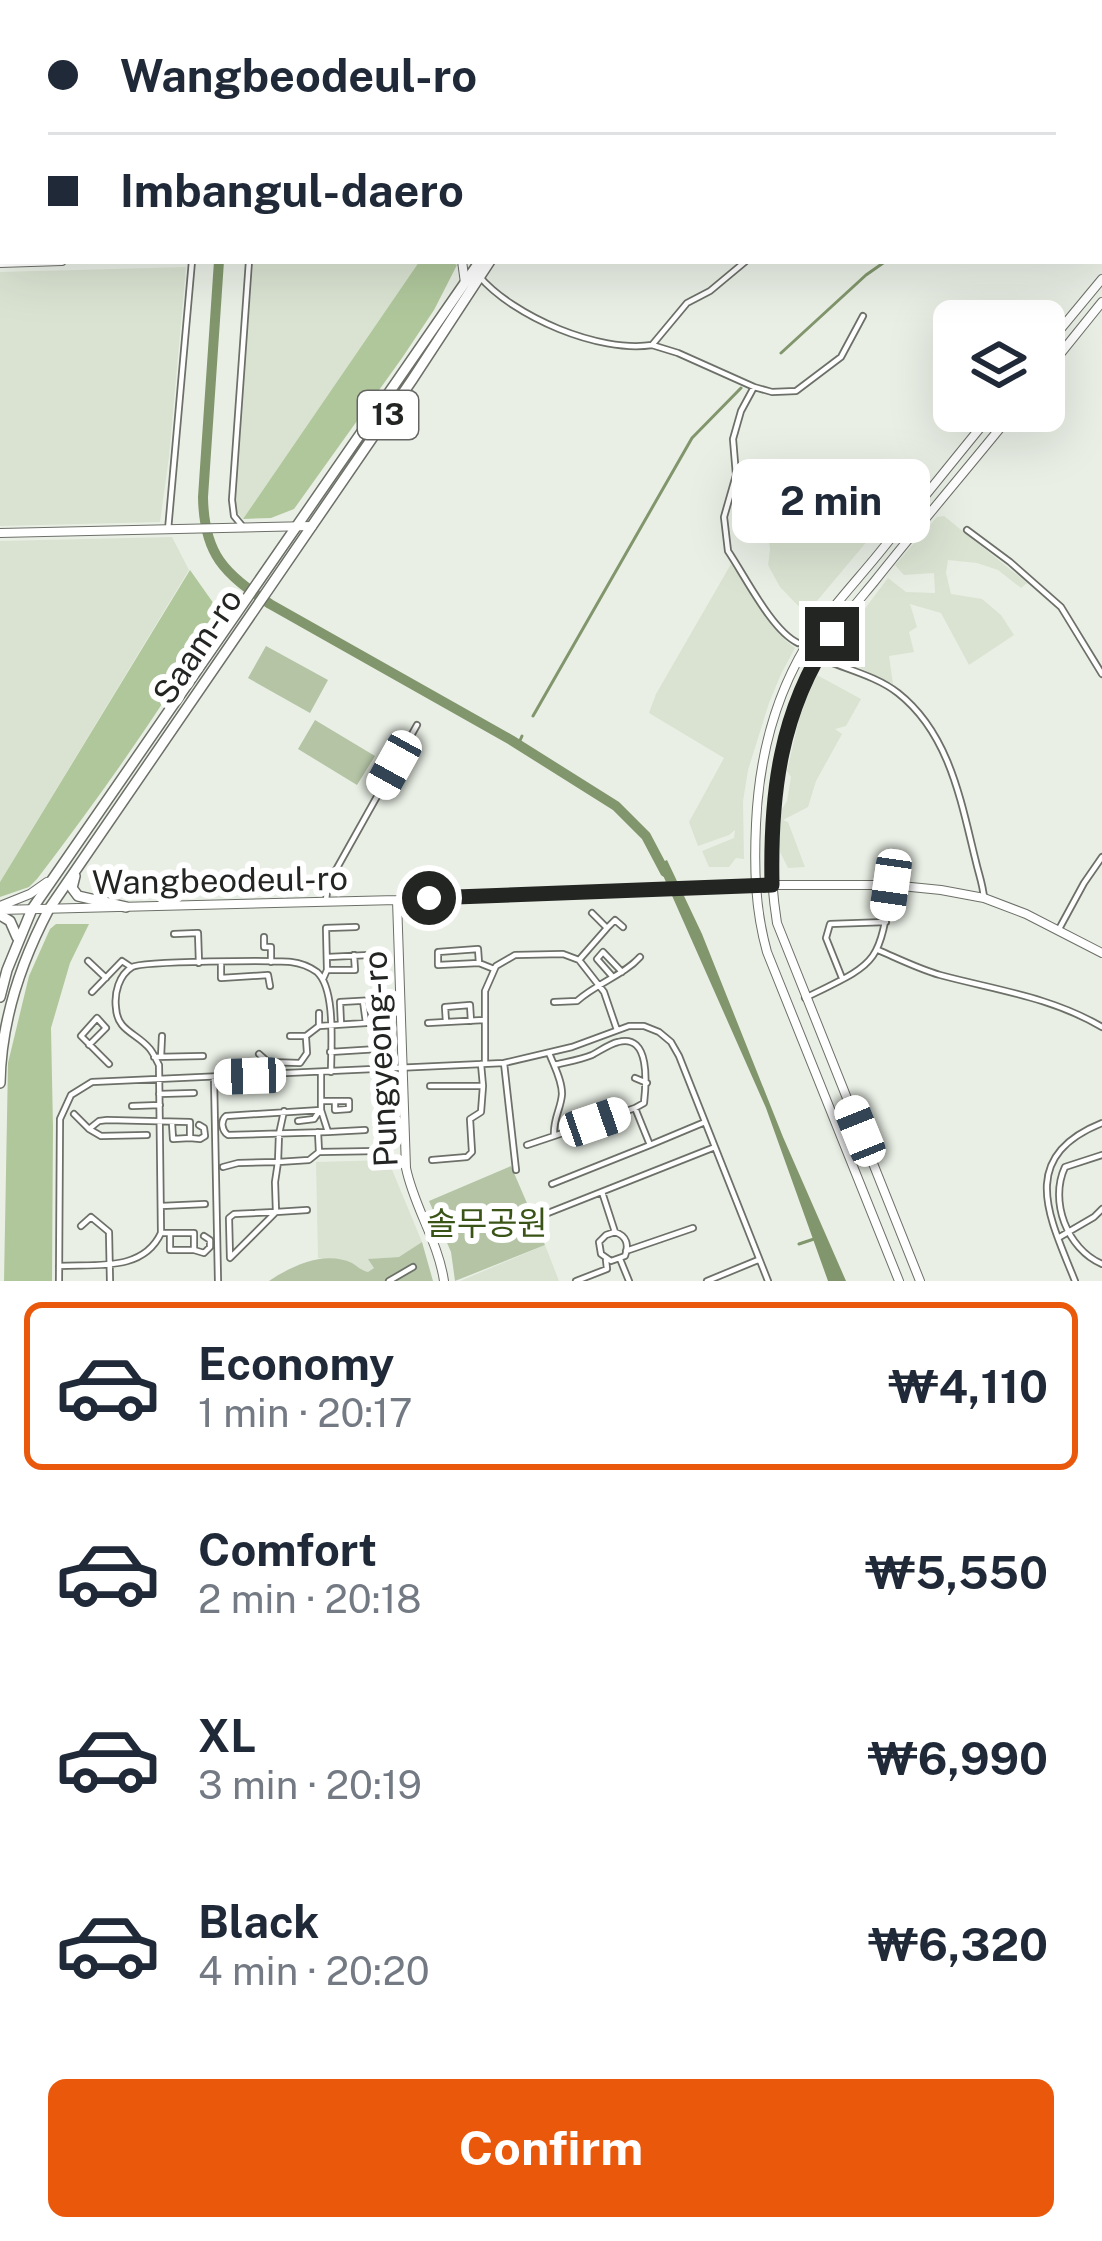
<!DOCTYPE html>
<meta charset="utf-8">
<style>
body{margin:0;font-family:"Public Sans","Noto Sans KR",sans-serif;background:#f6f6f7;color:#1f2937;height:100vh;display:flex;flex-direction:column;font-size:45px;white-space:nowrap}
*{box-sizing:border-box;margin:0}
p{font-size:39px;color:#747a83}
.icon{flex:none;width:66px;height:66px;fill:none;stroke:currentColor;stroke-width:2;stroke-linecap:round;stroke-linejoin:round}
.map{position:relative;height:1281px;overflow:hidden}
.drawer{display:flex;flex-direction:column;background:#fff;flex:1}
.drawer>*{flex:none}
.guide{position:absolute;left:0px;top:0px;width:1104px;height:264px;box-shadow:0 12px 48px #0002;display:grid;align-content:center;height:264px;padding:0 48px;background:#fff}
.buttons{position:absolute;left:933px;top:300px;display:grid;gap:24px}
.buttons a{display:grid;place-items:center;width:132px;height:132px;border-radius:18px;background:#fff;box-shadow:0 12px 48px #0002;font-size:60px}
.end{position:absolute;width:54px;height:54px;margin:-27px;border:15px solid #232522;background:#fff;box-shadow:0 0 0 6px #fff}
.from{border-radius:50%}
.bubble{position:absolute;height:84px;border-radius:18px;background:#fff;box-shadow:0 12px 48px #0002;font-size:39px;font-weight:700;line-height:84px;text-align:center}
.car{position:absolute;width:36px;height:72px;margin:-36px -18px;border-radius:15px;box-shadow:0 0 9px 3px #0007;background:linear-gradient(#fff 24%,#345 0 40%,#fff 0 76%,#345 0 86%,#fff 0)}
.guide b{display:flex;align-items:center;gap:42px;height:114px;font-size:45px}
.guide b+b{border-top:3px solid #e0e1e3}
.guide i{width:30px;height:30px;background:#1f2937}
ul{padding:21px 0 0;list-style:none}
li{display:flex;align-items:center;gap:36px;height:168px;margin:0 24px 18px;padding:0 24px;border:6px solid transparent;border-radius:18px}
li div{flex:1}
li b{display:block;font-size:45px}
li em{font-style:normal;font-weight:700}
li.on{border-color:#ea580c}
li>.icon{width:108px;height:108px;stroke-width:1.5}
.primary-button{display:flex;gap:24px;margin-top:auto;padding:24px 48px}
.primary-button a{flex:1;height:138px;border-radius:18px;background:#ea580c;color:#fff;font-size:48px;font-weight:700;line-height:138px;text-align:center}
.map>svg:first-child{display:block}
</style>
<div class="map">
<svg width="1102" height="1281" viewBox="0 0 1102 1281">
<rect width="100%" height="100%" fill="#e9efe5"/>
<path fill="#dae3d2" d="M0,0H210V3H3V254H0Z
M419,262L243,519L234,509V500L253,264Z
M186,267L169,457L160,522L0,526V272Z
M800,480L869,539L806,614L780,587L768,565L770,549L767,530H785L791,527L795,507L791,482Z
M944,516L1027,583L1021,588L998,570L977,563L948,560L946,573L951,594L982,599L1001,615L1014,635L969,665L941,613L910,604L917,627L909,632L914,652L889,656L893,684L842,659L833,651L888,578L906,592L935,593L934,573L904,575L895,565L937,517Z
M172,537L189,570L0,882V541Z
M731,564L785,640L795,648L781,674L769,703L748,770L743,801L744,859L736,858L729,867H709L702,851L734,838L735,830L729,835L698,846L689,822L724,758L649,713L656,694Z
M817,675L861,699L846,726L835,729L842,734L816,781L808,807L783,820L788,822L805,867L788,868L780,852V812L787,801L791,777L787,771L801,710Z
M388,1160L422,1242L400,1257L370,1259L374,1268L368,1272H361L351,1263L318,1258L316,1162Z
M545,1245L559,1281H460Z"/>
<path fill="#b4c4a5" d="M266,646L328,680L310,713L248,678Z
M315,720L375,756L357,785L298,749Z
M511,1166L545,1245L455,1281L451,1252L429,1201Z
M422,1242L433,1281H269C291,1266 325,1250 352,1263C357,1266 362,1271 368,1272L374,1268L368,1259L399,1257Z"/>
<path fill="#b0c79c" d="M450,261L457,265L434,310L402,358L294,509L271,518L243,519L419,262Z
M190,570L214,604L216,612L220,613C164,705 103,793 37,879L29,887L0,897V882Z
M56,924H89L70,963L51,1028L53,1128L52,1281H4L8,1063L29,976L50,929Z"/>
<path fill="#81966c" d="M667,860L702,934L783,1137L846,1281H828L766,1108L658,864Z"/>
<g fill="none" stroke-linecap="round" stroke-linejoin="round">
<path stroke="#81966c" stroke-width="3" d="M781,353L866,275L886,261
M533,716L692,438L741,388
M518,745L522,736
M799,1244L814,1239"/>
<path stroke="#81966c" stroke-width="10" d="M239,3V0
M219,261L203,497C204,555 224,573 270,604L511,740L616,806L646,836L665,872"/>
<path stroke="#c1c7be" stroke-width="4.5" stroke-dasharray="4.5 2" stroke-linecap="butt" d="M804,647L830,662"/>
<defs>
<path id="street" d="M995,0L996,3
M214,3V0
M273,3V0
M443,3V0
M771,3V0
M872,3V0
M1101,164H1102
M479,276C514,317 599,353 652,345L687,303L710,291L746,261
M652,345L678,353L754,387L772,392L796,391L841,357L863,316
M754,387L741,411L733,439L736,475L724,517L728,551C745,576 772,631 798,643
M244,528L234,516L232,500L249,261
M168,530L192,261
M967,530L1010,562L1061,607L1102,674
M830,662C853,671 879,678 898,693C950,734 961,802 976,862C979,875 983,885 984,898
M326,900L328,884L417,725
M607,928L615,920L623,927
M1059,929L1084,883L1102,857
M174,934L198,933L199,963
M264,937V947H271V962
M878,950C899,959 919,969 940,975C996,990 1051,997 1102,1027
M328,957L369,955L374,961L372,968
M579,960L607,928L592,913
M88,961L106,978
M221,963V978L268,975L270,986
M479,963L478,949L438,952V965L479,963L494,969
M327,970H355L354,955
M612,976L597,959L603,952L622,972
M842,978L826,938L830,924L886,922
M323,979L327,970L326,928L356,927
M92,992L122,961L131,967
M805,998C878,962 879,966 891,885
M554,1002L577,1001C597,983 624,975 640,957
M319,1013V1026
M471,1021L470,1005L445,1007L446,1022L484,1020
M428,1023L446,1022
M341,1024L340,1002L376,1000
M290,1036H306L319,1026L366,1023L363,1001
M89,1045L106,1028L97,1018L81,1036L109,1064
M330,1052L378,1049
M259,1054L268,1062L300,1063L307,1053L306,1038
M154,1057L203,1056
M161,1057L162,1036
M504,1063L516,1170
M485,1064V991L496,966L515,955L563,954L579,960L604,992L617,1030
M554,1065C566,1062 580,1060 592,1055C600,1051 609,1044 618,1042C651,1033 646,1085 644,1103L635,1108
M321,1072V1110L226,1116C220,1121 222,1131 228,1135L328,1132
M214,1077L218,1281
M635,1078L647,1083
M430,1086H483L481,1064
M159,1094L194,1093
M322,1101H349V1109L335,1110V1101
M132,1106L160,1105
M321,1110L328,1132L365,1130
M74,1114L89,1129L99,1121L107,1120L190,1122V1138L173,1139L172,1123
M298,1121L314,1119L320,1110
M89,1129L101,1136L147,1135
M190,1138L200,1139L205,1136L204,1128L199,1125
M527,1145L554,1136C553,1118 561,1109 562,1094C562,1080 554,1066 549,1053
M650,1145L705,1122
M319,1152L378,1151
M1102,1155L1065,1167C1049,1201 1067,1249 1102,1264
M432,1160L467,1157L472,1152L470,1119L481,1112L483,1086
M223,1167L238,1163L278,1162L279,1134L284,1111
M552,1184L650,1145L635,1108L554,1136
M602,1192L615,1232C627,1236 629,1245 625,1256L611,1261L601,1254L599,1242L606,1235L615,1232
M161,1206L205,1204
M307,1210L276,1212L230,1258L229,1218L234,1214L276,1212L275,1182L278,1162L309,1160L319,1152L318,1132
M548,1213L715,1147
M81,1226L91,1217L109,1232L110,1281
M161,1233H170V1250H194V1233H170
M1058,1238L1094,1217L1102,1209
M194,1250L204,1253L210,1247V1240L204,1236
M626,1251L693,1228
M620,1259L629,1281
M59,1266C96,1264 143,1272 161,1233L159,1065C156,1060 154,1054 150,1049C137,1033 117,1031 116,1008C114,993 119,975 132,967C143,961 273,960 291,962C300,963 310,967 317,972C336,989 331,1047 331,1072
M59,1281L60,1119L71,1095L92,1082L504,1063L572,1047L629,1026H644L659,1032L671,1042L679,1056L768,1281
M389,1281L413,1267
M576,1281L607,1269L606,1260
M707,1281L758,1260
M1075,1281C1049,1216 1017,1157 1102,1123"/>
<path id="secondary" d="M462,261L465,283
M0,263L62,261
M1044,349L1102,279
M1044,374L1102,302
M0,533L312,526
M397,900L406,1168C414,1207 438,1241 444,1281
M0,906L30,894L47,882
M0,910L397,900L755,885H891L941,890L984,898L1026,914L1102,953
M899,1281L767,952C755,909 754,868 756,824C759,756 776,690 814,633C835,603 861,576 884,547C920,502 957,456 994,411
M920,1281L777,923C764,840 771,747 809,671C826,638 851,610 874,582C920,524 968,468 1014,411"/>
<path id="primary" d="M578,3L579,0
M590,3L591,0
M75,876L72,888L78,896L126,907
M0,915L10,921L17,937
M0,997L7,970L32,909L480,261
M0,1083C1,1022 21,962 49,909L412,380L490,261"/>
</defs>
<use href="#street" stroke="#6c7068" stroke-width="8"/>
<use href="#secondary" stroke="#6c7068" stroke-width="10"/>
<use href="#primary" stroke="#6c7068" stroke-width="12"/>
<use href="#street" stroke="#fff" stroke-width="4.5"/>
<use href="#secondary" stroke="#fff" stroke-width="8"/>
<use href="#primary" stroke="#fff" stroke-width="9"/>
</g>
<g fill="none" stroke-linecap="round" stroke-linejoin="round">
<path stroke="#232522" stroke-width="15" d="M429,898L772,885C770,794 780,711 832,634"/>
</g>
<g text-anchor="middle" stroke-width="12" stroke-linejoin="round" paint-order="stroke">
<rect fill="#fff" stroke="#656664" stroke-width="3" x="358" y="391" width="60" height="48" rx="9"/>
<g font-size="30" font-weight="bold" fill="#232522">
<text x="388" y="425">13</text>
</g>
<g font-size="33" fill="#232522" stroke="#fff">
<text transform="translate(197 646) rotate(-56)" y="12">Saam-ro</text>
<text transform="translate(220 880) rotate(-1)" y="12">Wangbeodeul-ro</text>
<text transform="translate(380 1059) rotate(-93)" y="12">Pungyeong-ro</text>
</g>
<g font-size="33" fill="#395416" stroke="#fff">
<text x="487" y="1235">솔무공원</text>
</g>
</g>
</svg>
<div class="buttons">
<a><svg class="icon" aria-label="layers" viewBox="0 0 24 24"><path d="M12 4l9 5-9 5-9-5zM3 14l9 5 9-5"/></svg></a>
</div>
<i class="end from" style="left:429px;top:898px"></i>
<i class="end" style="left:832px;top:634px"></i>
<div class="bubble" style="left:732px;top:459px;width:198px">2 min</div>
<i class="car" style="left:394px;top:765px;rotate:209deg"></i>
<i class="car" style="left:891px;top:885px;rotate:188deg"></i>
<i class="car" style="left:250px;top:1076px;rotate:268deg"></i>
<i class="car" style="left:595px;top:1122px;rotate:71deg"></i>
<i class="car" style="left:860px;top:1131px;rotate:338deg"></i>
<div class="guide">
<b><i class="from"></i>Wangbeodeul-ro</b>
<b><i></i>Imbangul-daero</b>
</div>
</div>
<section class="drawer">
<ul>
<li class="on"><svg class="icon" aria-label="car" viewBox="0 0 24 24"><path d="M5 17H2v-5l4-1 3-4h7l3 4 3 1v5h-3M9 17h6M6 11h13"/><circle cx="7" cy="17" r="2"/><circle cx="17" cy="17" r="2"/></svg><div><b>Economy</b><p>1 min · 20:17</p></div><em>₩4,110</em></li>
<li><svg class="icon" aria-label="car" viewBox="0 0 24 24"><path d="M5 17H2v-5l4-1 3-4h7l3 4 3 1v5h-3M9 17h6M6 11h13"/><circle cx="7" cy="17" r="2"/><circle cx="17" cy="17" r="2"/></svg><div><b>Comfort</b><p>2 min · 20:18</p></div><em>₩5,550</em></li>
<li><svg class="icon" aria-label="car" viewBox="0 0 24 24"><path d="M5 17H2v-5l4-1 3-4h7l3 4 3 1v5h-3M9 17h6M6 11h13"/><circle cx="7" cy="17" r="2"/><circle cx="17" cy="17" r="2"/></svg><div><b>XL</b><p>3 min · 20:19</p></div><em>₩6,990</em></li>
<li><svg class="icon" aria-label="car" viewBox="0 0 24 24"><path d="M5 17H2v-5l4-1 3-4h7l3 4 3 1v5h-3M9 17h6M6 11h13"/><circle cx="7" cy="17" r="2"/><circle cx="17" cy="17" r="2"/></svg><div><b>Black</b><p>4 min · 20:20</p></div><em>₩6,320</em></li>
</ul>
<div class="primary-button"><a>Confirm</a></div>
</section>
